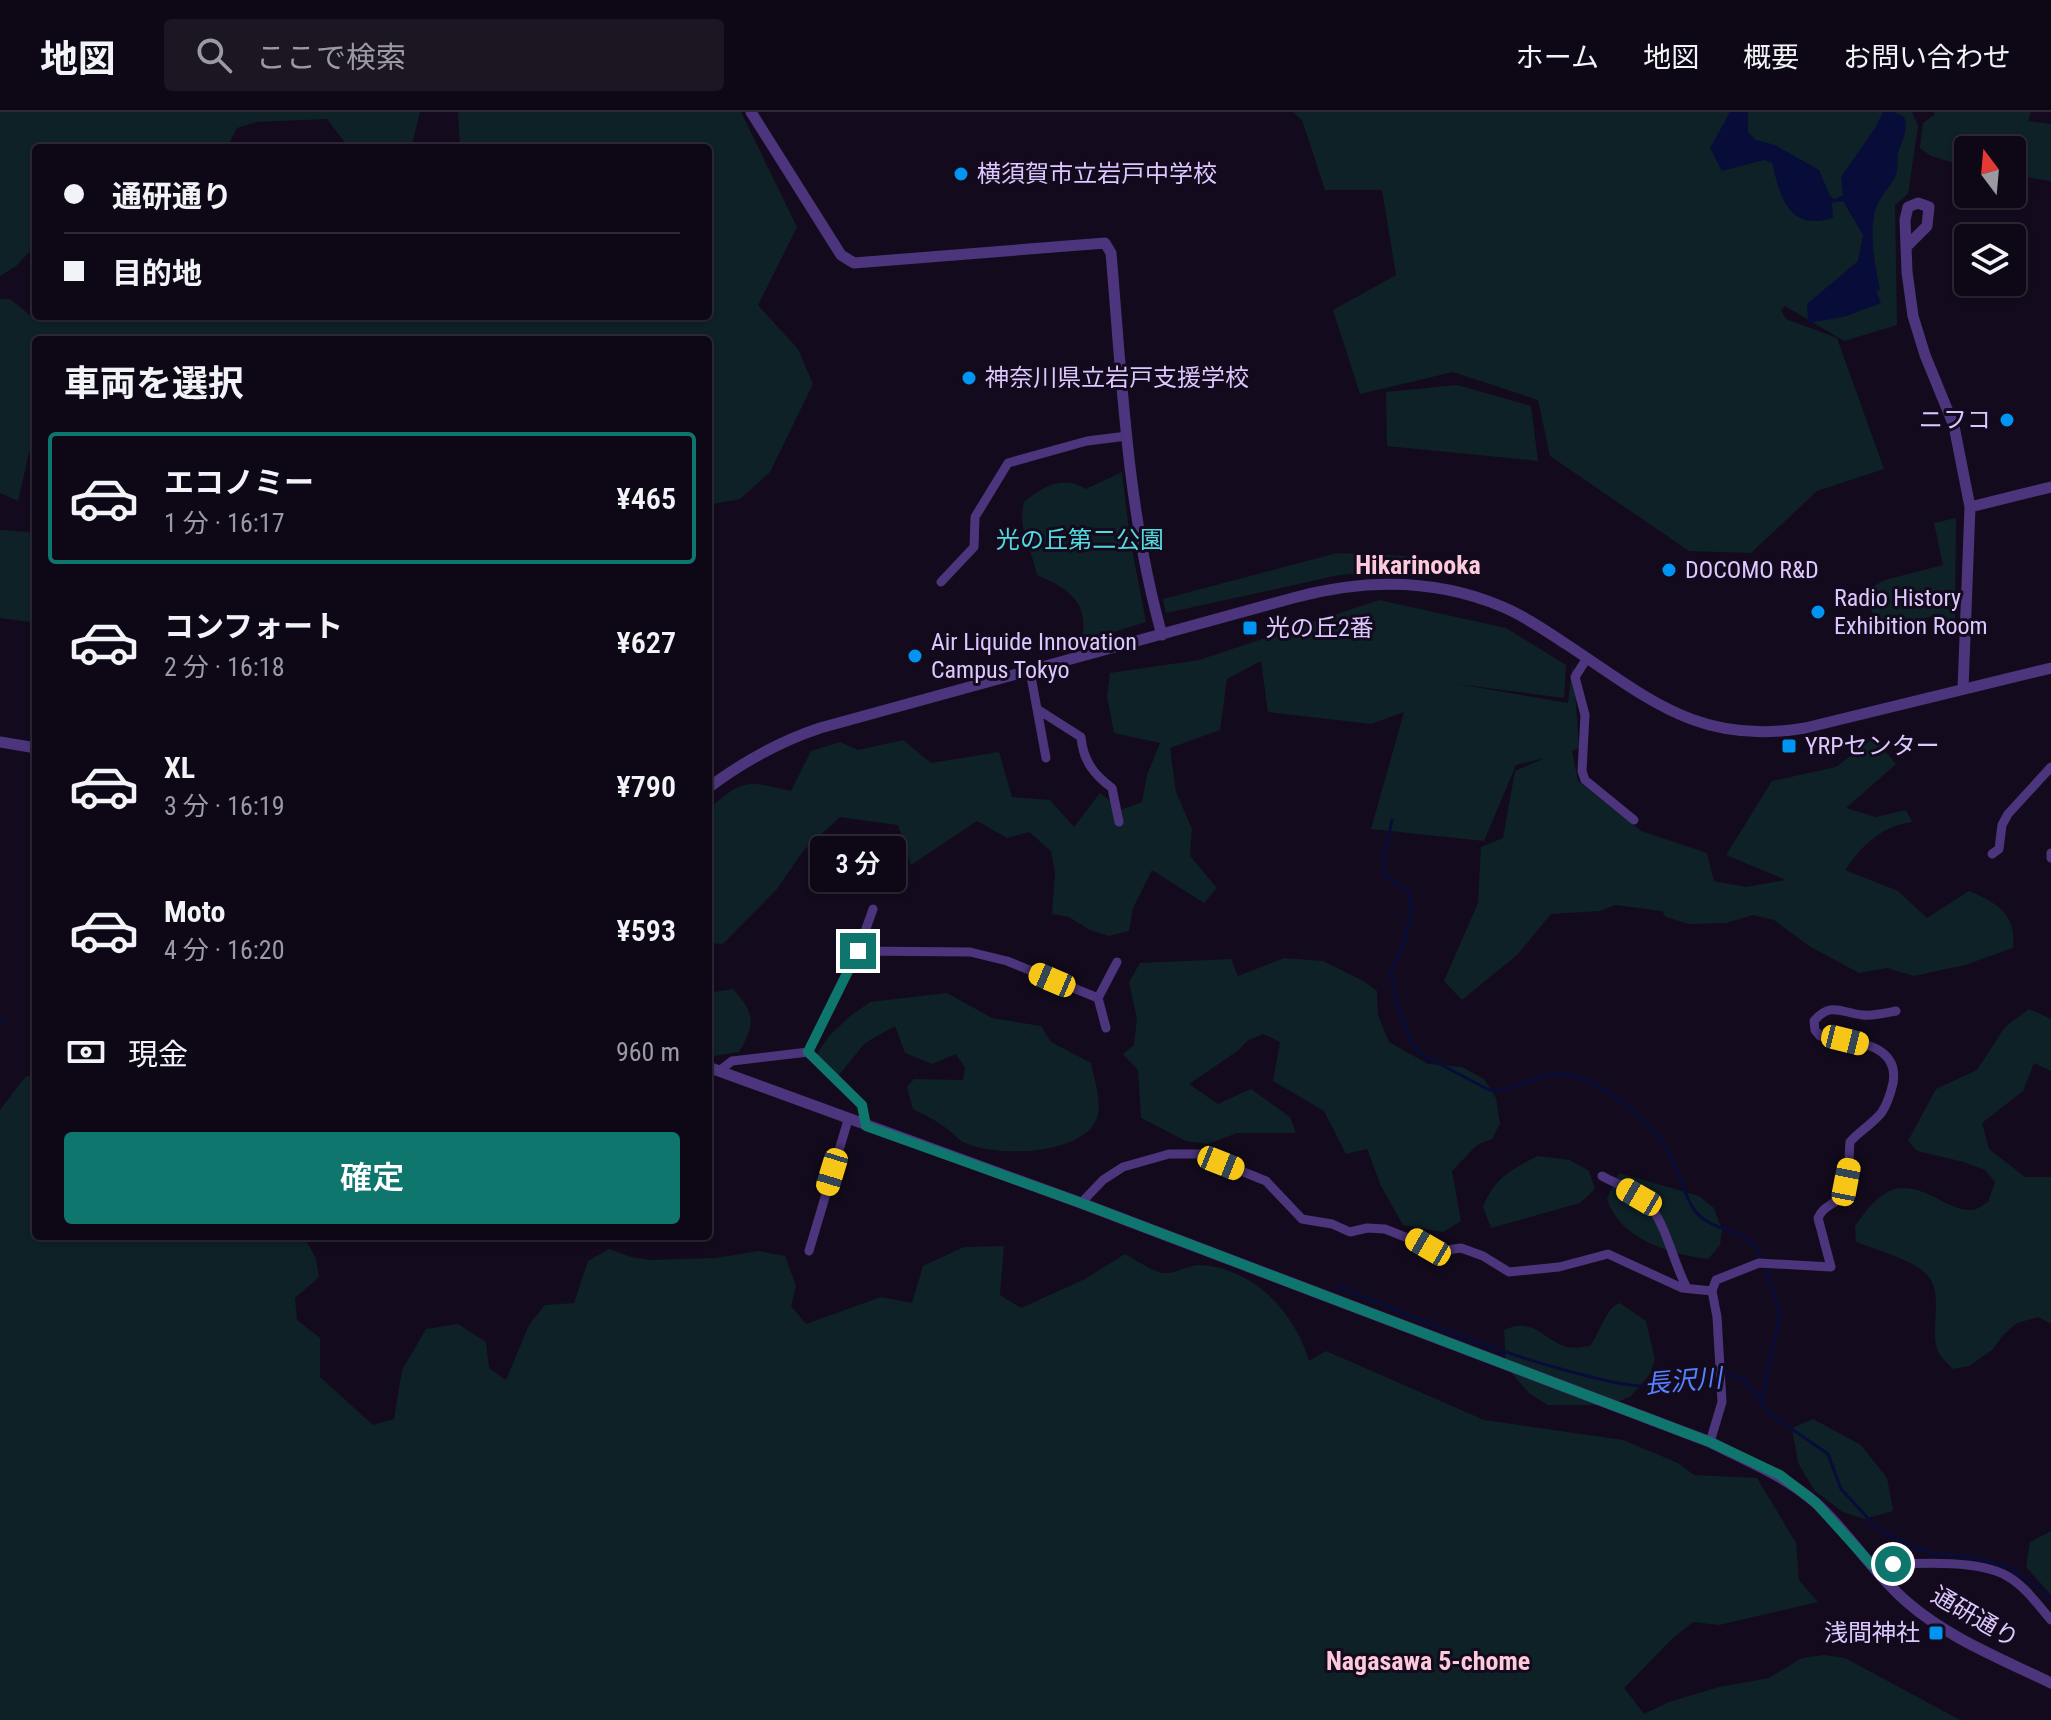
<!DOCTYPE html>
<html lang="ja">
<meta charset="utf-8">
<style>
body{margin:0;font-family:"Roboto Condensed","Noto Sans JP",sans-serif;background:#1c1623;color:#f1f3f6;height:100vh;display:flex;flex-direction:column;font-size:30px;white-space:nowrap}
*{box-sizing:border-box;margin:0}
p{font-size:26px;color:#9b9aa1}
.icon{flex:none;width:44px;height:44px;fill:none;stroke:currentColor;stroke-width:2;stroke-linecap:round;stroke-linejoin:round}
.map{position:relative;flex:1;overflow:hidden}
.sheet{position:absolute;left:32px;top:224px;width:680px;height:904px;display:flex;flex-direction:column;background:#0e0816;border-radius:8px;box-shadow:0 2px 6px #0004,0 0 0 2px #2e2935}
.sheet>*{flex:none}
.guide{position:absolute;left:32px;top:32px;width:680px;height:176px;border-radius:8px;box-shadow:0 2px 6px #0004,0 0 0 2px #2e2935;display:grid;align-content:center;height:176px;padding:0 32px;background:#0e0816}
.needle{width:52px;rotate:344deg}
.tools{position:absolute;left:1954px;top:24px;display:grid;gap:16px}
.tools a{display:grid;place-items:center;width:72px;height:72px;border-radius:8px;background:#0e0816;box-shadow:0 2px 6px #0004,0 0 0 2px #2e2935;font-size:40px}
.end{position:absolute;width:36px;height:36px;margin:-18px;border:10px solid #0f766e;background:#fff;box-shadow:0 0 0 4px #fff}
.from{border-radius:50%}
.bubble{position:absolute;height:56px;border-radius:8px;background:#0e0816;box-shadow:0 2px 6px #0004,0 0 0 2px #2e2935;font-size:26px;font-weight:600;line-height:56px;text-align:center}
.car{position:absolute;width:24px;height:48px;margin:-24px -12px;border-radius:10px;box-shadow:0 0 6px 2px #0007;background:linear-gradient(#f5c518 24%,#345 0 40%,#f5c518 0 76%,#345 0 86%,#f5c518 0)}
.guide b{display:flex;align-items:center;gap:28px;height:76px;font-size:30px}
.guide b+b{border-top:2px solid #2e2935}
.guide i{width:20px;height:20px;background:#f1f3f6}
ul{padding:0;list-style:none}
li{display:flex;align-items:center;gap:24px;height:132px;margin:0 16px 12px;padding:0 16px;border:4px solid transparent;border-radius:8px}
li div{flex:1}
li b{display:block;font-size:30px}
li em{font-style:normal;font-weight:600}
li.selected{border-color:#0f766e}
li>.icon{width:72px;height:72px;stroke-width:1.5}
h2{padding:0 32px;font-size:36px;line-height:96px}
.pay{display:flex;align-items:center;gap:20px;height:88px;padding:0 32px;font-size:30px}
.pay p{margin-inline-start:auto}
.primary-button{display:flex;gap:16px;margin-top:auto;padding:16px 32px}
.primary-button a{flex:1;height:92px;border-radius:8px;background:#0f766e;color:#fff;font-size:32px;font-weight:600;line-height:92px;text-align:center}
header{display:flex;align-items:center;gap:48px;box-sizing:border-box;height:112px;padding:0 40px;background:#0e0816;border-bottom:2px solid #2e2935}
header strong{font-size:38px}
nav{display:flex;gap:44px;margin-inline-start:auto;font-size:28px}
.search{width:560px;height:72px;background:#1c1623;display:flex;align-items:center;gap:20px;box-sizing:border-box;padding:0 28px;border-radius:8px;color:#9b9aa1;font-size:30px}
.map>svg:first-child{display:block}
</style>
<header>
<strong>地図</strong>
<div class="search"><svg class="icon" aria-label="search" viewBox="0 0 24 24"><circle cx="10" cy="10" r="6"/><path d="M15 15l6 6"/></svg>ここで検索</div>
<nav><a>ホーム</a><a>地図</a><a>概要</a><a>お問い合わせ</a></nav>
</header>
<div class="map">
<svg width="2051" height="1608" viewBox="0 0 2051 1608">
<rect width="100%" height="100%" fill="#130b1d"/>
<path fill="#0e2127" d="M0,0H420L411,36H349L327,7L257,10L237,16L227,36H36V133L16,154L0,164Z
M458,0H741L797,115L758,193L798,237L813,272L770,360L740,387L708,393V228H36V335L29,341L18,389L0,381V187H10L36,208L46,204H708V36H460Z
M1293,0H1912L1918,14L1908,82L1895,93L1897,213L1844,229L1785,194L1781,198L1786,207L1837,226L1884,357L1817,379L1751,441L1689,439L1550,344L1538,288L1453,260L1360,282L1333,198L1396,163L1382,78H1325L1302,8Z
M1934,0H2031L2028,9L2051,12V69L2012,63V38H1968V55L1931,44L1920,36L1923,11L1934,3Z
M1457,273L1531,294L1538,349L1387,334L1386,280Z
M1122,360L1130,427L1146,510L1081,530C1091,492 1070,477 1037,463C1032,436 1017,419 1024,390C1044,374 1062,363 1086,377Z
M1956,406L1955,512L1941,502L1879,518L1864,479L1885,468L1943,453L1934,411Z
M0,418L30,420L32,477H36V507L30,510L0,506Z
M1337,441L1407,444L1408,457L1339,463L1166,501L1163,487Z
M1379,488L1506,516L1566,553L1564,586L1451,571L1568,591L1573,550L1579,636L1572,639L1578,669L1641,719L1707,741L1714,769L1746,775L1786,768L1726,743L1772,669L1836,655L1874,626L1896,652L1846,696L1876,705L1906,698L1912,710C1882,714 1862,733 1845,758L1898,779L1927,806L1969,779C1997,791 2017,802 2013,836L1965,853L1914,864L1887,856L1859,861L1809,834L1774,808L1753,803L1726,811L1689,812L1666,805L1662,799L1615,793L1600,799L1551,802L1517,843L1462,888L1444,869L1478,791L1481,735L1503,726L1515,659L1545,646L1516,653L1484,729L1371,717L1404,600L1371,612L1268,600L1261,549L1227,567L1220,618L1170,636L1176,680L1192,717L1190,744L1217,776L1204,791L1152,758L1133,796L1129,819L1109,824L1090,818L1069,805L1052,802L1055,761L1051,739L1029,720L1007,726L977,709L911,753L898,713L840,705L803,739L777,777L723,832L708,831V698C742,667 747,668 791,679L811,639L840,630L858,638L903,628L931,651L999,640L1012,685L1050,688L1074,715L1100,681L1121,698L1142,690L1147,663L1160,631L1114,621L1107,584L1110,561L1199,548Z
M1284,846L1323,849L1365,870L1377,879L1378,903L1389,930L1428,952L1462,955L1484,967L1496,986L1500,1012L1492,1027L1477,1033L1452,1059L1461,1109L1443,1120L1403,1113L1381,1074L1367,1037L1346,1042L1324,999L1273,969L1280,930L1263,922L1247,929L1239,938L1189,972L1218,992L1251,977L1290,1005L1296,1021H1237L1208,1032L1186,1029L1141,1006L1138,958L1123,942L1134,933L1137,907L1129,870L1140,851L1231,847L1238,864Z
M733,877C755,902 756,911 739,940L708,945V881Z
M947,881L992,906L1041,914L1051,930L1091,951C1094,968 1105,996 1094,1012C1074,1043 997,1045 965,1031C958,1028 952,1020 946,1016C936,1008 924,1003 913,997L907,975L914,967L963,968L965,956L956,942L932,952L905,941L895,914L865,931L835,968L817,956L818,940L830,923L849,905L870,890Z
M2029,897L2051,907V959L2034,951L2023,979L1982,1011L1989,1037L2025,1065H2051V1212L2038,1205L2017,1211L2004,1222L1992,1238L1969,1254L1953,1257C1949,1252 1943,1248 1940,1243C1926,1220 1948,1180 1924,1160C1910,1147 1874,1137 1856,1130L1855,1114C1883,1075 1898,1065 1942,1089C1950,1093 1962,1099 1972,1098C1977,1098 1984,1092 1988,1090L1995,1070L1985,1058L1964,1050L1917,1039L1908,1029L1936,977L1977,958L2005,915Z
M36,962V1124H304L316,1147L319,1165L295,1186L297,1208L320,1226V1265L373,1313L394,1307L402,1258L426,1217L458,1212L486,1230L489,1256L506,1268L529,1213L545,1193L574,1191L588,1149L609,1137L631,1145L650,1148L716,1146L758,1139L785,1144L796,1174L791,1194L806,1212L881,1185L912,1191L923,1154L964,1135L1004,1134L1000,1183L1021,1196L1085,1167L1125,1142C1135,1147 1152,1160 1164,1161C1175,1162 1188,1153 1200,1153C1253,1156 1295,1200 1309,1249L1326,1239L1484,1308L1623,1328L1678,1351L1694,1363L1757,1366L1796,1431L1799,1468L1818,1490L1719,1513L1693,1510L1673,1526L1624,1576L1644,1602L1669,1590L1719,1575L1769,1566L1802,1546L1824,1543L1845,1546L1960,1608H0V998L25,965Z
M1537,1044L1570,1048L1589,1059L1595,1077L1580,1091L1491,1116L1483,1095C1495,1065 1510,1059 1537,1044Z
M1619,1061L1699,1084L1714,1096L1722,1118L1720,1133L1708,1147C1670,1142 1619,1127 1607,1087Z
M1620,1191L1646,1209L1655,1248L1650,1262L1631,1284L1611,1293H1548L1530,1282L1506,1255L1504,1218C1533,1205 1540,1225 1564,1234C1572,1237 1582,1235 1590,1234C1600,1221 1606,1195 1620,1191Z
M1813,1307L1861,1333L1887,1366L1893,1399L1864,1407L1843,1400L1815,1379L1798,1351L1792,1316Z
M2051,1419V1483L2026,1455L2030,1430Z"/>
<path fill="#080c39" d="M1730,0H1748V20L1756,28L1775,33L1819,58L1830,84L1835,87L1843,83L1841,65L1875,16L1883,0H1894L1904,5C1909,19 1902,28 1898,41C1897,47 1898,54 1897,60C1892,75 1878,84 1874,104C1870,126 1875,154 1880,178L1876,179L1881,191L1844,205L1808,211L1807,192L1858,149L1863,123L1843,89L1832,91L1833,106C1788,120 1780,84 1772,51L1764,48L1722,59L1710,36Z"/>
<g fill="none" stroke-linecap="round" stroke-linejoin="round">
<path stroke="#080c39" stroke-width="3" d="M1392,708L1385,741L1383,762L1408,779L1412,796L1406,824L1391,861L1398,895L1412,931L1421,942L1489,978C1514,980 1535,962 1560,962C1597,963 1648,1007 1667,1037C1679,1056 1682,1081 1695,1099C1710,1118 1738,1117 1753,1132C1757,1136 1760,1143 1762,1148
M0,907L6,909
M1337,1174C1411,1204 1484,1236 1561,1257C1597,1267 1633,1277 1670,1275C1687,1274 1700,1267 1717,1264
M1724,1262L1744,1267L1770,1302L1828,1342L1841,1377L1878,1417L1913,1435L1931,1441L1970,1445L2007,1454L2037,1475L2051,1489
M1761,1291L1780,1201L1766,1155"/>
<path stroke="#4c357d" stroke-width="9" d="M941,470L974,435L975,405L1008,351L1087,329L1127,324
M1587,546L1575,565L1585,603L1582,659L1585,668L1634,708
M1030,559L1046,646
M1037,597L1081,625C1083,648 1093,662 1112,676L1119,710
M2051,741V746
M1992,742L1999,737L2002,713L2008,702L2051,655
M858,839L970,840L1007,849L1098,886
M1106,916L1098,886L1117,850
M808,940L858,839L873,797
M719,959L732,949L808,940L862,993L866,1014
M1602,1064C1615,1071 1635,1079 1646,1090C1666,1109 1673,1151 1687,1176
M1081,1091L1103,1068L1123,1055L1169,1042H1199L1266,1069L1302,1107L1332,1112L1350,1120L1367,1116L1385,1117L1440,1139L1461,1136L1483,1144L1509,1160L1559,1155L1608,1142L1682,1176L1712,1179L1716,1168L1759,1151L1831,1155L1818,1106C1823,1095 1829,1095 1837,1088C1852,1075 1848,1047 1850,1030C1859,1019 1873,1012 1882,1000C1887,992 1891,980 1893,971C1900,930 1849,929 1820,924L1815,918L1814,909C1830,889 1842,901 1863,903C1873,904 1886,901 1896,899
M809,1139L848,1008
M1710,1330L1722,1290L1717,1205L1712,1179
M1872,1453C1908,1452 1976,1446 2007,1464C2025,1474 2038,1493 2051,1508"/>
<path stroke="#4c357d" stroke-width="11" d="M751,0L841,143L854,151L1105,131L1111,141C1122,268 1127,399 1162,523
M1906,135L1927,114L1929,95L1918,91L1908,95L1905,108L1907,160L1913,204L1925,243L1954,314L1970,395L1963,577
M1970,395L2051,375
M0,630L36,636
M708,676C744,649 778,630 820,616L1293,486C1363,467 1435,466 1503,495C1525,504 1546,519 1566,532C1648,586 1699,634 1805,616L2051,556
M708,955L1081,1091L1710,1330C1747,1349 1784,1363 1816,1391C1849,1421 1873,1461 1907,1490C1948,1526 2002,1547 2051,1571"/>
</g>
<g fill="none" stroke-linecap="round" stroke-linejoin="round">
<path stroke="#0f766e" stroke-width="10" d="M858,839L808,940L862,993L866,1014L1081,1091L1710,1330L1780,1363L1815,1390L1872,1453L1893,1452"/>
</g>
<g fill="#0095f2" stroke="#130b1d" stroke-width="3">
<circle cx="961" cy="62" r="8"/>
<circle cx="969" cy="266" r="8"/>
<circle cx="2007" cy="308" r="8"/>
<circle cx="1669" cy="458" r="8"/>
<circle cx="1818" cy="500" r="8"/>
<rect x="1242" y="508" width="16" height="16" rx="4"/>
<circle cx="915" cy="544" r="8"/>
<rect x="1781" y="626" width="16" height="16" rx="4"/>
<rect x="1928" y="1513" width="16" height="16" rx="4"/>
</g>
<g text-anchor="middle" stroke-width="6" stroke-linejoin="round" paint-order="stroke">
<g font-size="24" fill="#ddc7ff" stroke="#130b1d" text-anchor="start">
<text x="977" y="70">横須賀市立岩戸中学校</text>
<text x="985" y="274">神奈川県立岩戸支援学校</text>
<text x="1991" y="316" text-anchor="end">ニフコ</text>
<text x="1685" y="466">DOCOMO R&amp;D</text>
<text x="1834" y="494">Radio History<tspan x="1834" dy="28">Exhibition Room</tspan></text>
<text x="1266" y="524">光の丘2番</text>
<text x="931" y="538">Air Liquide Innovation<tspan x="931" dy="28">Campus Tokyo</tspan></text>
<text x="1805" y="642">YRPセンター</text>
<text x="1920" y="1529" text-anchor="end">浅間神社</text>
</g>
<g font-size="24" fill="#53dadf" stroke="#130b1d">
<text x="1080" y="436">光の丘第二公園</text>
</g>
<g font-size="24" fill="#ddc7ff" stroke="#130b1d">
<text transform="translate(1975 1505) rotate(30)" y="8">通研通り</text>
</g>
<g font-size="26" font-weight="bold" fill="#ffc9dc" stroke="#130b1d">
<text x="1418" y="462">Hikarinooka</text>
<text x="1428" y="1558">Nagasawa 5-chome</text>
</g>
<g font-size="26" font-style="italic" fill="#5580ff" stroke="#130b1d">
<text transform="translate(1683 1269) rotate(-5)" y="9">長沢川</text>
</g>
</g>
</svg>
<div class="tools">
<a><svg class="needle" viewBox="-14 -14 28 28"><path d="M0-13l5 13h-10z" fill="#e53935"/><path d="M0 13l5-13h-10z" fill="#9b9aa1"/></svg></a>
<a><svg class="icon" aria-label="layers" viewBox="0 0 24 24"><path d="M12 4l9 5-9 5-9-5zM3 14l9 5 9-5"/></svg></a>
</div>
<i class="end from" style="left:1893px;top:1452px"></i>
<i class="end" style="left:858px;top:839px"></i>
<div class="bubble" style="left:810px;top:724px;width:96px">3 分</div>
<i class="car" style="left:1052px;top:868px;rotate:293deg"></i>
<i class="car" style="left:1845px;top:928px;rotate:104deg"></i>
<i class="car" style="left:1221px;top:1051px;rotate:112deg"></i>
<i class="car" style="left:832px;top:1060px;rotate:197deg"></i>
<i class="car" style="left:1846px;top:1070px;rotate:11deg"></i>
<i class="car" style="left:1639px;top:1085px;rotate:300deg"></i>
<i class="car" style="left:1428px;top:1135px;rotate:300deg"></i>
<div class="guide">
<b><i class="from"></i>通研通り</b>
<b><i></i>目的地</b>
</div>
<section class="sheet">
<h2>車両を選択</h2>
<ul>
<li class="selected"><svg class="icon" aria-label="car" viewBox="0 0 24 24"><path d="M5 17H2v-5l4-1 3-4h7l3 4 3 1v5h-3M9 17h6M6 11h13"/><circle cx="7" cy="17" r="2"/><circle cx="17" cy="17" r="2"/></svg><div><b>エコノミー</b><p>1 分 · 16:17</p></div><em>¥465</em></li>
<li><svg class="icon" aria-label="car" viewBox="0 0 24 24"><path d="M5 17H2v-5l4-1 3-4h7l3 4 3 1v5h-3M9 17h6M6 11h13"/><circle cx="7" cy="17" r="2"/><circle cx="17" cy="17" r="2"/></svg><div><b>コンフォート</b><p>2 分 · 16:18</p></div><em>¥627</em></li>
<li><svg class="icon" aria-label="car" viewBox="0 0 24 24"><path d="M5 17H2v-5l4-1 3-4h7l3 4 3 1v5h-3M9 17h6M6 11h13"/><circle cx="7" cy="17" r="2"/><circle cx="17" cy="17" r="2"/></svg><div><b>XL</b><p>3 分 · 16:19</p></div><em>¥790</em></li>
<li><svg class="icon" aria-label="car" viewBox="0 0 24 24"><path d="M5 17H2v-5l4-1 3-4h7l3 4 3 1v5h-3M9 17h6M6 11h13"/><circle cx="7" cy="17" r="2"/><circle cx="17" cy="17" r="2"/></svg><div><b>Moto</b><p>4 分 · 16:20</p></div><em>¥593</em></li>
</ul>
<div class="pay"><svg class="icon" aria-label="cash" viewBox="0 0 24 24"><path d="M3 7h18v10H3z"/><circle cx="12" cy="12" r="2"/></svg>現金<p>960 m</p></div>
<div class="primary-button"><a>確定</a></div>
</section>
</div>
